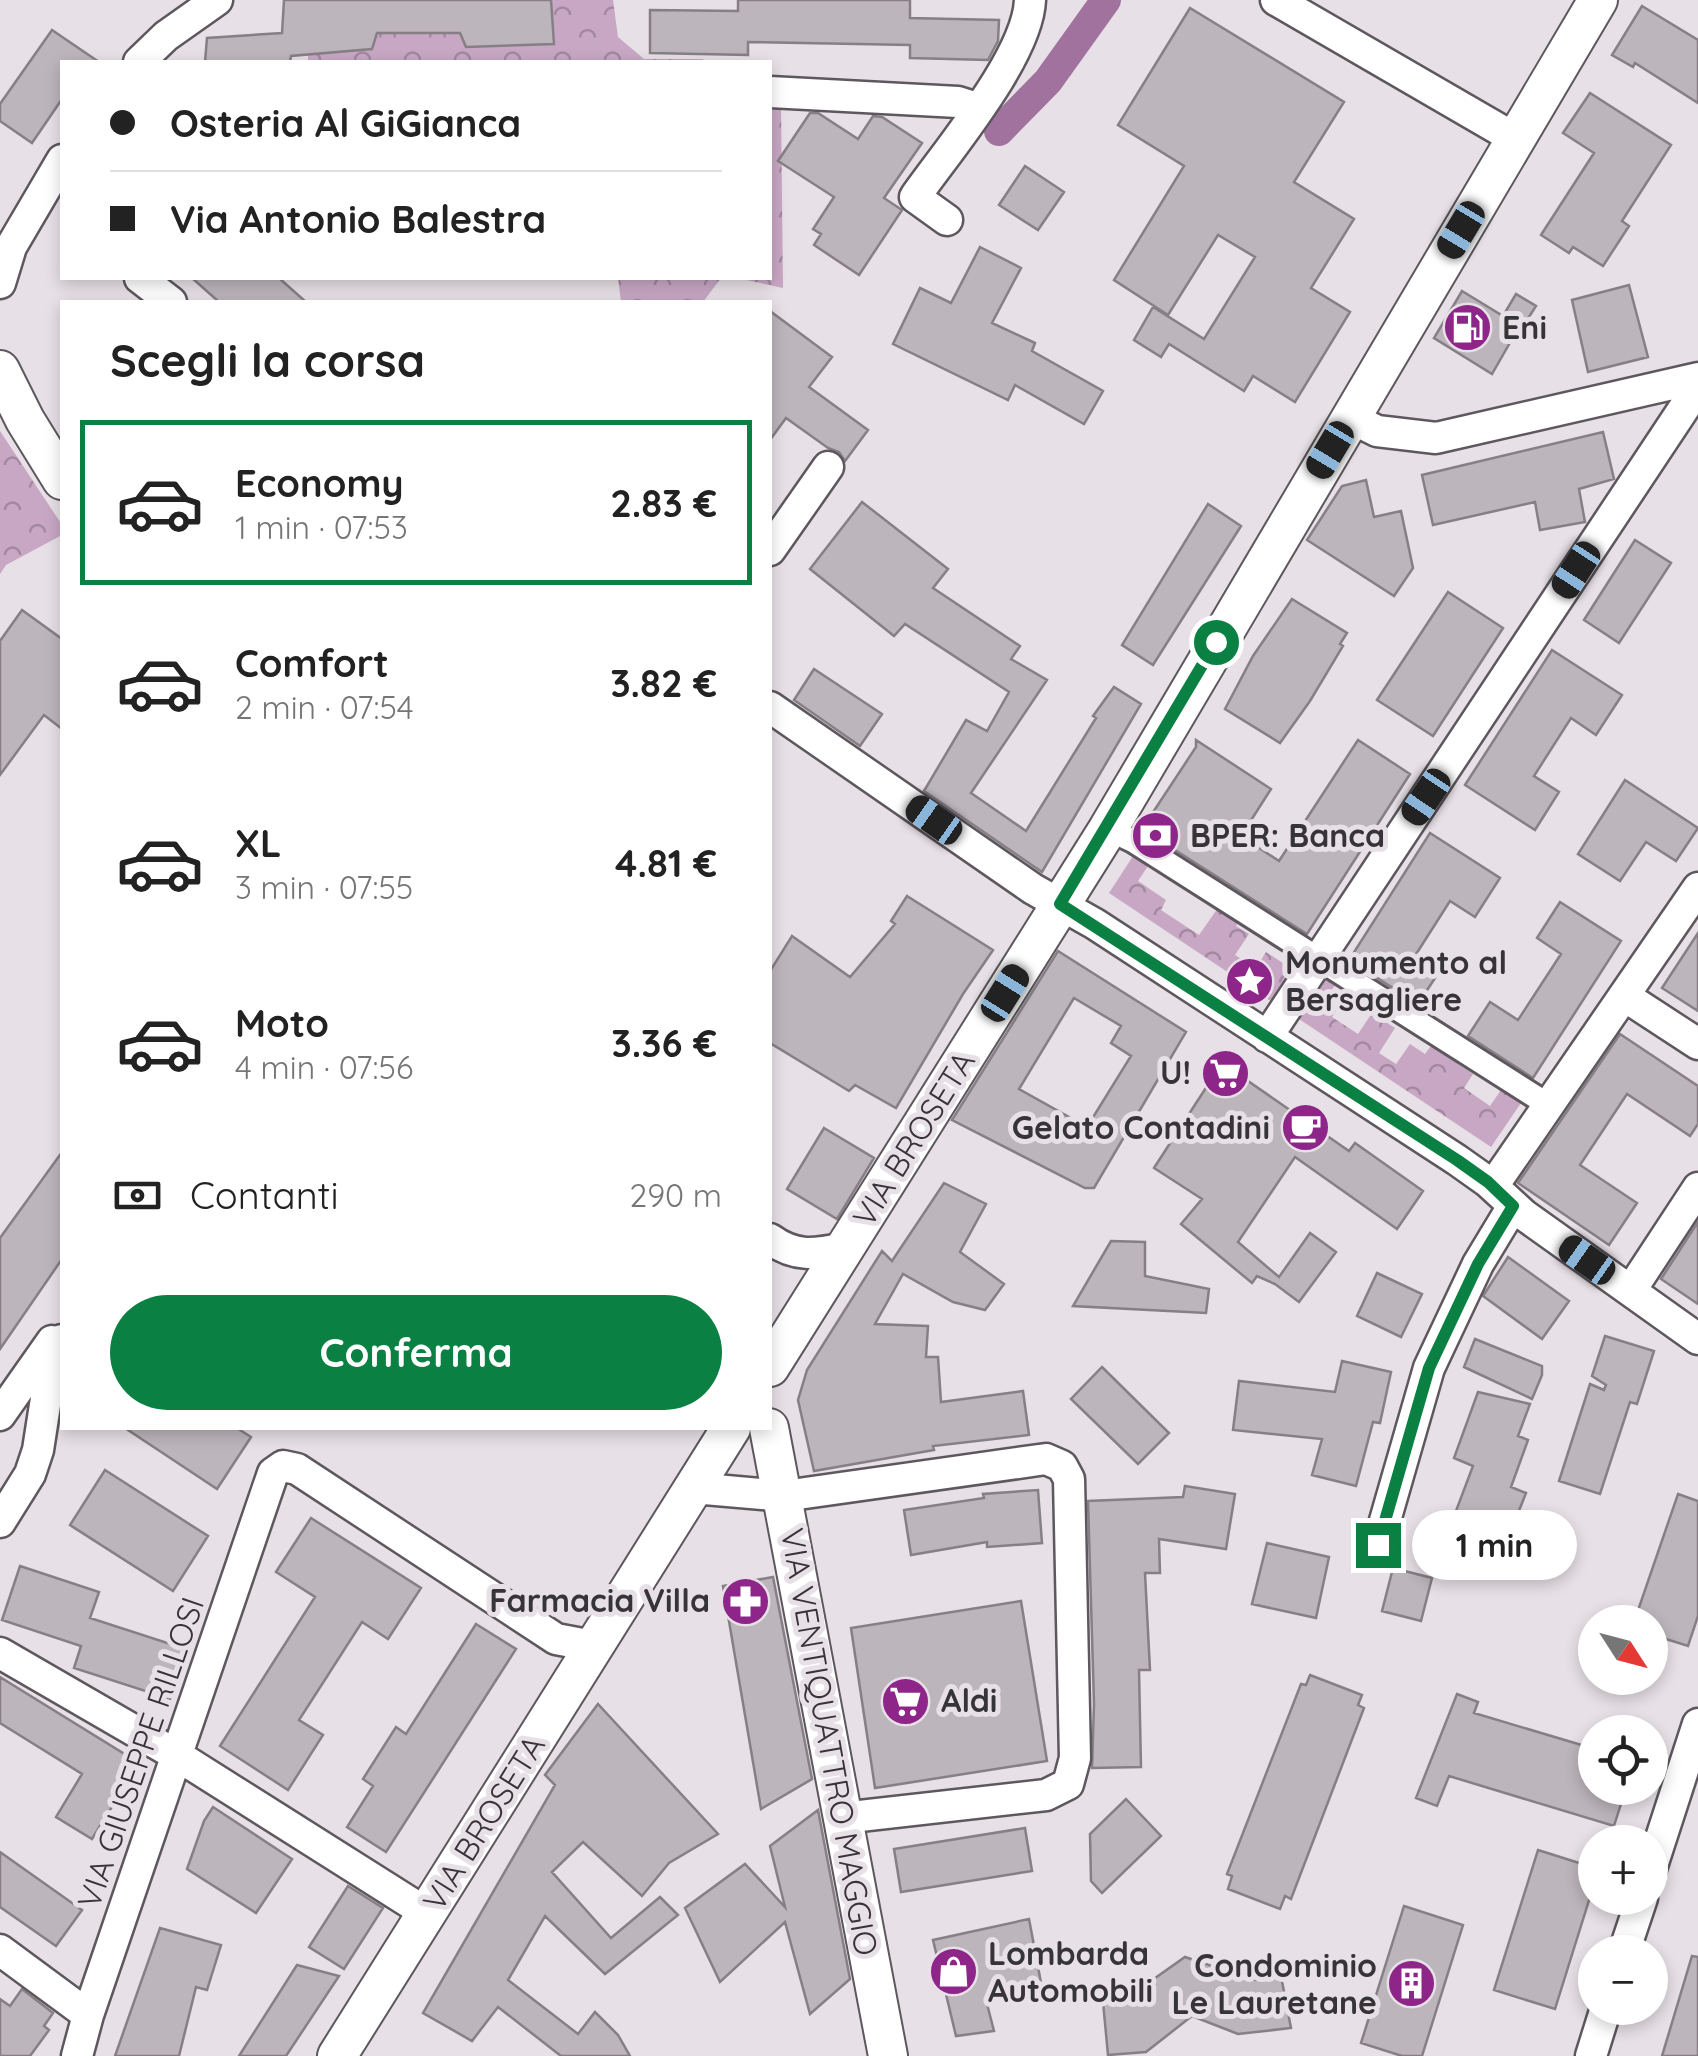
<!DOCTYPE html>
<html lang="it">
<meta charset="utf-8">
<style>
body{margin:0;font-family:Quicksand,sans-serif;background:#f2f2f2;color:#222;height:100vh;display:flex;flex-direction:column;font-size:38px;white-space:nowrap}
*{box-sizing:border-box;margin:0}
p{font-size:32px;color:#767676}
.icon{flex:none;width:55px;height:55px;fill:none;stroke:currentColor;stroke-width:2;stroke-linecap:round;stroke-linejoin:round}
.map{position:relative;flex:1;overflow:hidden}
.drawer{position:absolute;left:60px;top:300px;width:712px;height:1130px;display:flex;flex-direction:column;background:#fff;border-radius:0px;box-shadow:0 5px 15px #0003}
.drawer>*{flex:none}
.guide{position:absolute;left:60px;top:60px;width:712px;height:220px;border-radius:0px;box-shadow:0 5px 15px #0003;display:grid;align-content:center;height:220px;padding:0 50px;background:#fff}
.needle{width:65px;rotate:126deg}
.buttons{position:absolute;left:1578px;top:1605px;display:grid;gap:20px}
.buttons a{display:grid;place-items:center;width:90px;height:90px;border-radius:50%;background:#fff;box-shadow:0 5px 15px #0003;font-size:50px}
.end{position:absolute;width:45px;height:45px;margin:-22px;border:12px solid #0b8043;background:#fff;box-shadow:0 0 0 5px #fff}
.from{border-radius:50%}
.bubble{position:absolute;height:70px;border-radius:35px;background:#fff;box-shadow:0 5px 15px #0003;font-size:32px;font-weight:700;line-height:70px;text-align:center}
.car{position:absolute;width:30px;height:60px;margin:-30px -15px;border-radius:12px;box-shadow:0 0 8px 2px #0007;background:linear-gradient(#222 24%,#8ab4d8 0 40%,#222 0 76%,#8ab4d8 0 86%,#222 0)}
.guide b{display:flex;align-items:center;gap:35px;height:95px;font-size:38px}
.guide b+b{border-top:2px solid #e0e0e0}
.guide i{width:25px;height:25px;background:#222}
ul{padding:0;list-style:none}
li{display:flex;align-items:center;gap:30px;height:165px;margin:0 20px 15px;padding:0 30px;border:5px solid transparent;border-radius:0px}
li div{flex:1}
li b{display:block;font-size:38px}
li em{font-style:normal;font-weight:700}
li.current{border-color:#0b8043}
li>.icon{width:90px;height:90px;stroke-width:1.5}
h2{padding:0 50px;font-size:45px;line-height:120px}
.pay{display:flex;align-items:center;gap:25px;height:110px;padding:0 50px;font-size:38px}
.pay p{margin-inline-start:auto}
.button{display:flex;gap:20px;margin-top:auto;padding:20px 50px}
.button a{flex:1;height:115px;border-radius:60px;background:#0b8043;color:#fff;font-size:40px;font-weight:700;line-height:115px;text-align:center}
.map>svg:first-child{display:block}
</style>
<div class="map">
<svg width="1698" height="2056" viewBox="0 0 1698 2056">
<defs>
<pattern id="park-crowns" width="20" height="18" patternUnits="userSpaceOnUse" patternTransform="scale(2.5)"><rect width="20" height="18" fill="#c8a7c4"/><path d="M2 6a3 3 0 1 1 6 0M12 15a3 3 0 1 1 6 0" fill="none" stroke="#a389a0"/></pattern>
</defs>
<rect width="100%" height="100%" fill="#e7e0e6"/>
<path fill="url(#park-crowns)" d="M551,0H613L618,37L644,59H703L704,62H308V54L372,49L377,33H460L466,47L553,44Z
M770,105H781L783,288L737,278H770Z
M618,278H721L703,302H621Z
M0,431L62,525V535L6,565L0,574Z
M1135,853L1150,863L1138,881L1166,900L1161,910L1199,935L1220,905L1240,919L1236,926L1249,934L1235,955L1256,968L1266,952L1292,969L1271,1001L1109,893Z
M1323,971L1338,981L1325,1000L1337,1009L1332,1017L1358,1034L1372,1013L1395,1028L1379,1053L1396,1064L1410,1044L1425,1054L1436,1039L1463,1057L1458,1064L1473,1074L1464,1088L1490,1106L1501,1090L1521,1103L1491,1147L1293,1015Z"/>
<g fill="none" stroke-linecap="round" stroke-linejoin="round">
<path stroke="#a2729e" stroke-width="30" d="M999,131L1048,81L1106,0"/>
</g>
<path fill="#bcb5bb" stroke="#867f85" stroke-width="2.5" fill-rule="evenodd" d="M284,0H551L554,44L466,47L460,33H377L372,49L291,56L290,62H205L207,38L282,33Z
M738,0H910V18L999,20L998,41L988,60L910,58V45L748,42V55L650,53V10L738,11Z
M1642,6L1698,40V103L1635,63L1633,67L1612,55Z
M1190,8L1344,102L1294,182L1354,219L1311,288L1350,312L1295,402L1253,376L1244,391L1169,344L1161,357L1134,340L1153,307L1204,339L1255,257L1218,235L1168,315L1114,280L1184,166L1118,125Z
M52,30L99,62H62V99L32,143L0,121V104Z
M1590,93L1671,145L1622,221L1629,226L1603,266L1573,247L1569,253L1541,235L1594,153L1563,133Z
M810,113H818L858,139L873,116L882,117L922,143L884,198L902,210L859,275L814,245L821,234L813,229L834,197L778,161Z
M1025,166L1064,192L1038,230L999,205Z
M980,247L1021,268L992,323L1035,343L1032,351L1103,391L1084,424L1015,385L1008,400L893,344L920,288L951,303Z
M192,278H279L306,302H219Z
M1629,285L1648,357L1588,372L1572,300Z
M1462,291L1503,316L1516,294L1536,306L1522,328L1519,327L1492,374L1434,338Z
M770,311L832,357L809,387L868,430L845,461L839,452L828,448L786,418L770,440Z
M1603,432L1614,479L1579,489L1585,522L1540,530L1535,502L1433,525L1422,475Z
M1366,480L1374,517L1401,511L1413,568L1394,596L1307,540L1342,486Z
M862,502L948,569L933,588L1020,646L1011,659L1047,680L971,793L1026,831L1096,718L1093,716L1114,687L1141,704L1042,872L924,791L966,720L987,731L1009,692L905,624L894,636L810,569Z
M1208,504L1241,526L1153,665L1122,645Z
M1635,540L1671,563L1619,643L1584,620Z
M1448,592L1503,628L1433,736L1377,700Z
M1292,599L1347,633L1340,644L1343,646L1310,701L1280,743L1225,709L1253,656Z
M22,610L62,639V729L44,715L0,775V641Z
M1552,650L1622,695L1596,735L1571,718L1534,776L1559,792L1535,830L1465,785Z
M814,669L882,714L860,746L794,700Z
M1196,740L1271,789L1241,836L1279,861L1358,740L1410,774L1307,934L1142,829L1196,747Z
M1625,780L1698,828L1676,861L1646,842L1620,881L1578,854Z
M1430,833L1500,878L1475,917L1450,901L1413,959L1437,975L1418,1004L1349,960Z
M907,896L993,950L963,994L896,1108L855,1085L849,1091L770,1043V971L792,936L850,977L895,924L891,921Z
M1560,902L1621,941L1533,1078L1468,1036L1490,1002L1518,1020L1561,954L1537,938Z
M1698,933V1011L1662,988Z
M1058,951L1186,1032L1094,1188H1085L952,1120ZM1074,998L1121,1026L1111,1043L1131,1056L1087,1127L1019,1089Z
M1620,1034L1698,1086V1124L1690,1136L1627,1094L1580,1165L1637,1203L1609,1245L1518,1183Z
M1222,1063L1349,1151L1355,1143L1423,1191L1397,1229L1295,1157L1238,1242L1279,1277L1310,1233L1336,1252L1299,1302L1275,1284L1257,1276L1252,1283L1181,1224L1202,1199L1154,1168Z
M824,1128L874,1158L837,1219L787,1189Z
M62,1152V1259L0,1349V1238Z
M944,1183L986,1204L960,1252L1004,1284L985,1310L953,1302L903,1274L875,1324L928,1326L926,1357H938L941,1402L1023,1391L1029,1435L933,1446L934,1450L814,1471L798,1400L807,1370L882,1251L892,1261Z
M1698,1222V1304L1661,1279Z
M1111,1241L1145,1242V1276L1209,1289L1206,1313L1073,1306Z
M1508,1257L1569,1301L1542,1339L1483,1296Z
M1377,1273L1422,1294L1401,1337L1357,1316Z
M1605,1336L1654,1351L1637,1404L1630,1402L1600,1494L1559,1481L1590,1384L1604,1390L1606,1385L1592,1376Z
M1475,1339L1542,1366V1375L1532,1399L1464,1367Z
M1342,1361L1391,1372L1380,1423L1373,1422L1356,1486L1312,1475L1322,1439L1233,1430L1239,1381L1335,1392Z
M1102,1367L1169,1433L1138,1464L1071,1399Z
M1478,1392L1530,1404L1518,1436L1528,1440L1511,1487L1526,1493L1509,1536L1492,1529L1483,1554L1445,1540L1473,1466L1454,1458Z
M125,1428H237L251,1437L217,1489Z
M105,1470L208,1536L173,1591L70,1525Z
M1185,1486L1235,1494L1226,1549L1159,1539L1160,1573H1145L1150,1670H1139L1141,1767L1092,1768L1094,1704L1088,1501L1183,1497Z
M1038,1490L1042,1543L987,1547V1542L911,1555L904,1510L984,1498L983,1494Z
M1678,1494L1698,1501V1616L1688,1646L1650,1634V1622H1634Z
M311,1518L421,1588L388,1639L362,1622L299,1720L323,1735L288,1790L220,1746L315,1597L276,1572Z
M1267,1543L1329,1557L1316,1618L1252,1604Z
M20,1566L99,1592L90,1618L186,1649L170,1699L74,1668L81,1646L2,1620Z
M1393,1568L1432,1578L1421,1621L1382,1611Z
M773,1577L812,1779L761,1809L723,1586Z
M1021,1601L1047,1761L875,1788L851,1628Z
M476,1624L516,1649L386,1852L347,1827L373,1786L363,1779L396,1727L406,1734Z
M1310,1675L1362,1695L1358,1705L1364,1708L1291,1899L1285,1896L1280,1909L1228,1889L1232,1876L1227,1874L1301,1684L1306,1685Z
M0,1677L139,1763L92,1839L56,1817L82,1774L0,1723Z
M1457,1694L1478,1702L1474,1713L1595,1749V1788H1626L1614,1826L1449,1776L1437,1806L1416,1798Z
M598,1704L718,1834L669,1863L642,1896L583,1842L552,1872L611,1938L660,1897L678,1915L605,1974L545,1916L508,1980L578,2034L595,2012L618,2035L630,2056H561L498,2007L472,2041L423,2013L555,1785L545,1775Z
M1126,1799L1161,1836L1102,1893L1091,1881L1090,1834Z
M213,1807L292,1859L256,1913L187,1869L204,1821Z
M818,1810L850,1979L810,2014L785,1922L720,1982L685,1908L745,1864L785,1907L770,1846Z
M1025,1828L1032,1871L901,1892L894,1849Z
M1538,1850L1595,1868V1881L1555,2009L1494,1990Z
M0,1852L82,1910L56,1946L0,1907Z
M348,1886L383,1908L344,1969L309,1947Z
M1404,1906L1463,1925L1422,2056H1402L1361,2043Z
M1029,1919L1042,1988L986,2000L994,2031L956,2036L933,1940Z
M160,1928L221,1945L207,1990L196,1987L179,2056H115Z
M1692,1956L1698,1957V2056H1662Z
M1185,1957L1254,1980L1281,1976L1291,2028L1238,2034L1192,2016L1146,2052L1108,2055L1103,2002L1124,2000Z
M297,1965L339,1976L286,2056H239Z
M22,1989L53,2013L44,2026L49,2030L30,2056H0V1999L10,2006Z"/>
<g fill="none" stroke-linecap="round" stroke-linejoin="round">
<defs>
<path id="pedestrian" d="M1108,829L1133,841L1550,1106"/>
<path id="minor" d="M1276,0L1514,138
M139,62L166,36L217,0
M770,92L958,102L977,108
M947,220L915,197C948,150 1028,56 1030,0
M140,278L171,302
M0,283L11,247L62,160
M1349,417L1377,431L1436,438L1698,378
M770,550L828,467
M770,707L1033,889L1095,924L1457,1160L1488,1182L1524,1215L1698,1339
M1626,997L1698,1044
M1267,1037L1698,387
M1493,1186L1698,888
M770,1239C796,1258 815,1254 845,1248
M1631,1290L1698,1188
M0,1415L52,1341
M693,1488L784,1496L1046,1459L1062,1466L1069,1479L1075,1758L1068,1784L1046,1795L842,1818
M0,1522L30,1474L38,1450L49,1379L62,1340
M1378,1545L1429,1368L1478,1264L1513,1206
M0,1653L178,1756L428,1914
M1650,1872L1698,1724
M0,1950L88,2015
M1624,1952L1642,1898
M77,2056L88,2015L273,1473L283,1466L297,1469L556,1639L593,1646
M1591,2056L1606,2008"/>
<path id="tertiary" d="M0,370L25,420L62,480
M770,1367L1108,829L1598,0
M769,1428L888,2056
M337,2056L731,1428"/>
</defs>
<use href="#pedestrian" stroke="#5e585e" stroke-width="28"/>
<use href="#minor" stroke="#5e585e" stroke-width="35"/>
<use href="#tertiary" stroke="#5e585e" stroke-width="42"/>
<use href="#pedestrian" stroke="#fff" stroke-width="22"/>
<use href="#minor" stroke="#fff" stroke-width="30"/>
<use href="#tertiary" stroke="#fff" stroke-width="38"/>
</g>
<g fill="none" stroke-linecap="round" stroke-linejoin="round">
<path stroke="#0b8043" stroke-width="12" d="M1216,642L1060,904L1457,1160L1488,1182L1513,1206L1478,1264L1429,1368L1378,1545"/>
</g>
<defs>
<symbol id="fuel-disc" viewBox="-11 -11 22 22"><circle r="9.5" fill="#8e2589" stroke="#e7e0e6"/><path d="M-5.5-6h7V0h2V4h1.3V-2.5L3-4.5l.8-.8L6-3V5H2.5V1h-1V6h-7ZM-4.2-4.7v3.2H.2V-4.7Z" fill="#fff"/></symbol>
<symbol id="bank-disc" viewBox="-11 -11 22 22"><circle r="9.5" fill="#8e2589" stroke="#e7e0e6"/><path d="M-6-4H6V4H-6ZM0-2.3a2.3 2.3 0 1 0 0 4.6a2.3 2.3 0 1 0 0-4.6Z" fill="#fff"/></symbol>
<symbol id="sight-disc" viewBox="-11 -11 22 22"><circle r="9.5" fill="#8e2589" stroke="#e7e0e6"/><path d="M0-6L1.8-2.2L6-1.7L2.9 1.2L3.7 5.4L0 3.3L-3.7 5.4L-2.9 1.2L-6-1.7L-1.8-2.2Z" fill="#fff"/></symbol>
<symbol id="supermarket-disc" viewBox="-11 -11 22 22"><circle r="9.5" fill="#8e2589" stroke="#e7e0e6"/><path d="M-6-5.5h2.5l.6 2H6L4.5 2H-2.5L-4.4-4H-6ZM-1.5 3.2a1.3 1.3 0 1 0 .1 0ZM3 3.2a1.3 1.3 0 1 0 .1 0Z" fill="#fff"/></symbol>
<symbol id="cafe-disc" viewBox="-11 -11 22 22"><circle r="9.5" fill="#8e2589" stroke="#e7e0e6"/><path d="M-5.5-4.5H6V0H3Q3 3.5 0 3.5H-2.5Q-5.5 3.5-5.5 0ZM3-3.2v2h1.7v-2ZM-6 4.5H4V6H-6Z" fill="#fff"/></symbol>
<symbol id="pharmacy-disc" viewBox="-11 -11 22 22"><circle r="9.5" fill="#8e2589" stroke="#e7e0e6"/><path d="M-2-6h4v4h4v4h-4v4h-4v-4h-4v-4h4Z" fill="#fff"/></symbol>
<symbol id="shop-disc" viewBox="-11 -11 22 22"><circle r="9.5" fill="#8e2589" stroke="#e7e0e6"/><path d="M-5-2.5h2.3a2.7 3.5 0 0 1 5.4 0H5L5.5 6h-11ZM-1.5-2.5h3a1.5 2.3 0 0 0-3 0Z" fill="#fff"/></symbol>
<symbol id="building-disc" viewBox="-11 -11 22 22"><circle r="9.5" fill="#8e2589" stroke="#e7e0e6"/><path d="M-4-6H4V6H1V3H-1V6H-4ZM-2.5-4.3h1.7v1.8h-1.7ZM.8-4.3h1.7v1.8H.8ZM-2.5-1h1.7V.8h-1.7ZM.8-1h1.7V.8H.8Z" fill="#fff"/></symbol>
</defs>
<g fill-rule="evenodd">
<use href="#fuel-disc" x="1440" y="300" width="55" height="55"/>
<use href="#bank-disc" x="1128" y="808" width="55" height="55"/>
<use href="#sight-disc" x="1222" y="954" width="55" height="55"/>
<use href="#supermarket-disc" x="1198" y="1046" width="55" height="55"/>
<use href="#cafe-disc" x="1278" y="1100" width="55" height="55"/>
<use href="#pharmacy-disc" x="718" y="1574" width="55" height="55"/>
<use href="#supermarket-disc" x="878" y="1674" width="55" height="55"/>
<use href="#shop-disc" x="926" y="1944" width="55" height="55"/>
<use href="#building-disc" x="1384" y="1956" width="55" height="55"/>
</g>
<g text-anchor="middle" stroke-width="10" stroke-linejoin="round" paint-order="stroke">
<g font-size="32" font-weight="bold" fill="#373437" stroke="#e7e0e6" text-anchor="start">
<text x="1502" y="339">Eni</text>
<text x="1190" y="847">BPER: Banca</text>
<text x="1285" y="974">Monumento al<tspan x="1285" dy="37">Bersagliere</tspan></text>
<text x="1191" y="1084" text-anchor="end">U!</text>
<text x="1270" y="1139" text-anchor="end">Gelato Contadini</text>
<text x="710" y="1612" text-anchor="end">Farmacia Villa</text>
<text x="941" y="1712">Aldi</text>
<text x="988" y="1965">Lombarda<tspan x="988" dy="37">Automobili</tspan></text>
<text x="1377" y="1977" text-anchor="end">Condominio<tspan x="1377" dy="37">Le Lauretane</tspan></text>
</g>
<g font-size="32" fill="#373437" stroke="#e7e0e6">
<text transform="translate(914 1139) rotate(-58)" y="11">VIA BROSETA</text>
<text transform="translate(829 1742) rotate(80)" y="11">VIA VENTIQUATTRO MAGGIO</text>
<text transform="translate(141 1753) rotate(-71)" y="11">VIA GIUSEPPE RILLOSI</text>
<text transform="translate(484 1823) rotate(-58)" y="11">VIA BROSETA</text>
</g>
</g>
</svg>
<div class="buttons">
<a><svg class="needle" viewBox="-14 -14 28 28"><path d="M0-13l5 13h-10z" fill="#e53935"/><path d="M0 13l5-13h-10z" fill="#767676"/></svg></a>
<a><svg class="icon" aria-label="locate" viewBox="0 0 24 24"><circle cx="12" cy="12" r="6"/><path d="M12 2v4M12 18v4M2 12h4M18 12h4"/></svg></a>
<a>+</a>
<a>−</a>
</div>
<i class="end from" style="left:1216px;top:642px"></i>
<i class="end" style="left:1378px;top:1545px"></i>
<div class="bubble" style="left:1412px;top:1510px;width:165px">1 min</div>
<i class="car" style="left:1461px;top:230px;rotate:211deg"></i>
<i class="car" style="left:1330px;top:450px;rotate:211deg"></i>
<i class="car" style="left:1576px;top:570px;rotate:213deg"></i>
<i class="car" style="left:1426px;top:797px;rotate:214deg"></i>
<i class="car" style="left:934px;top:820px;rotate:305deg"></i>
<i class="car" style="left:1005px;top:993px;rotate:32deg"></i>
<i class="car" style="left:1587px;top:1260px;rotate:305deg"></i>
<div class="guide">
<b><i class="from"></i>Osteria Al GiGianca</b>
<b><i></i>Via Antonio Balestra</b>
</div>
<section class="drawer">
<h2>Scegli la corsa</h2>
<ul>
<li class="current"><svg class="icon" aria-label="car" viewBox="0 0 24 24"><path d="M5 17H2v-5l4-1 3-4h7l3 4 3 1v5h-3M9 17h6M6 11h13"/><circle cx="7" cy="17" r="2"/><circle cx="17" cy="17" r="2"/></svg><div><b>Economy</b><p>1 min · 07:53</p></div><em>2.83 €</em></li>
<li><svg class="icon" aria-label="car" viewBox="0 0 24 24"><path d="M5 17H2v-5l4-1 3-4h7l3 4 3 1v5h-3M9 17h6M6 11h13"/><circle cx="7" cy="17" r="2"/><circle cx="17" cy="17" r="2"/></svg><div><b>Comfort</b><p>2 min · 07:54</p></div><em>3.82 €</em></li>
<li><svg class="icon" aria-label="car" viewBox="0 0 24 24"><path d="M5 17H2v-5l4-1 3-4h7l3 4 3 1v5h-3M9 17h6M6 11h13"/><circle cx="7" cy="17" r="2"/><circle cx="17" cy="17" r="2"/></svg><div><b>XL</b><p>3 min · 07:55</p></div><em>4.81 €</em></li>
<li><svg class="icon" aria-label="car" viewBox="0 0 24 24"><path d="M5 17H2v-5l4-1 3-4h7l3 4 3 1v5h-3M9 17h6M6 11h13"/><circle cx="7" cy="17" r="2"/><circle cx="17" cy="17" r="2"/></svg><div><b>Moto</b><p>4 min · 07:56</p></div><em>3.36 €</em></li>
</ul>
<div class="pay"><svg class="icon" aria-label="cash" viewBox="0 0 24 24"><path d="M3 7h18v10H3z"/><circle cx="12" cy="12" r="2"/></svg>Contanti<p>290 m</p></div>
<div class="button"><a>Conferma</a></div>
</section>
</div>
